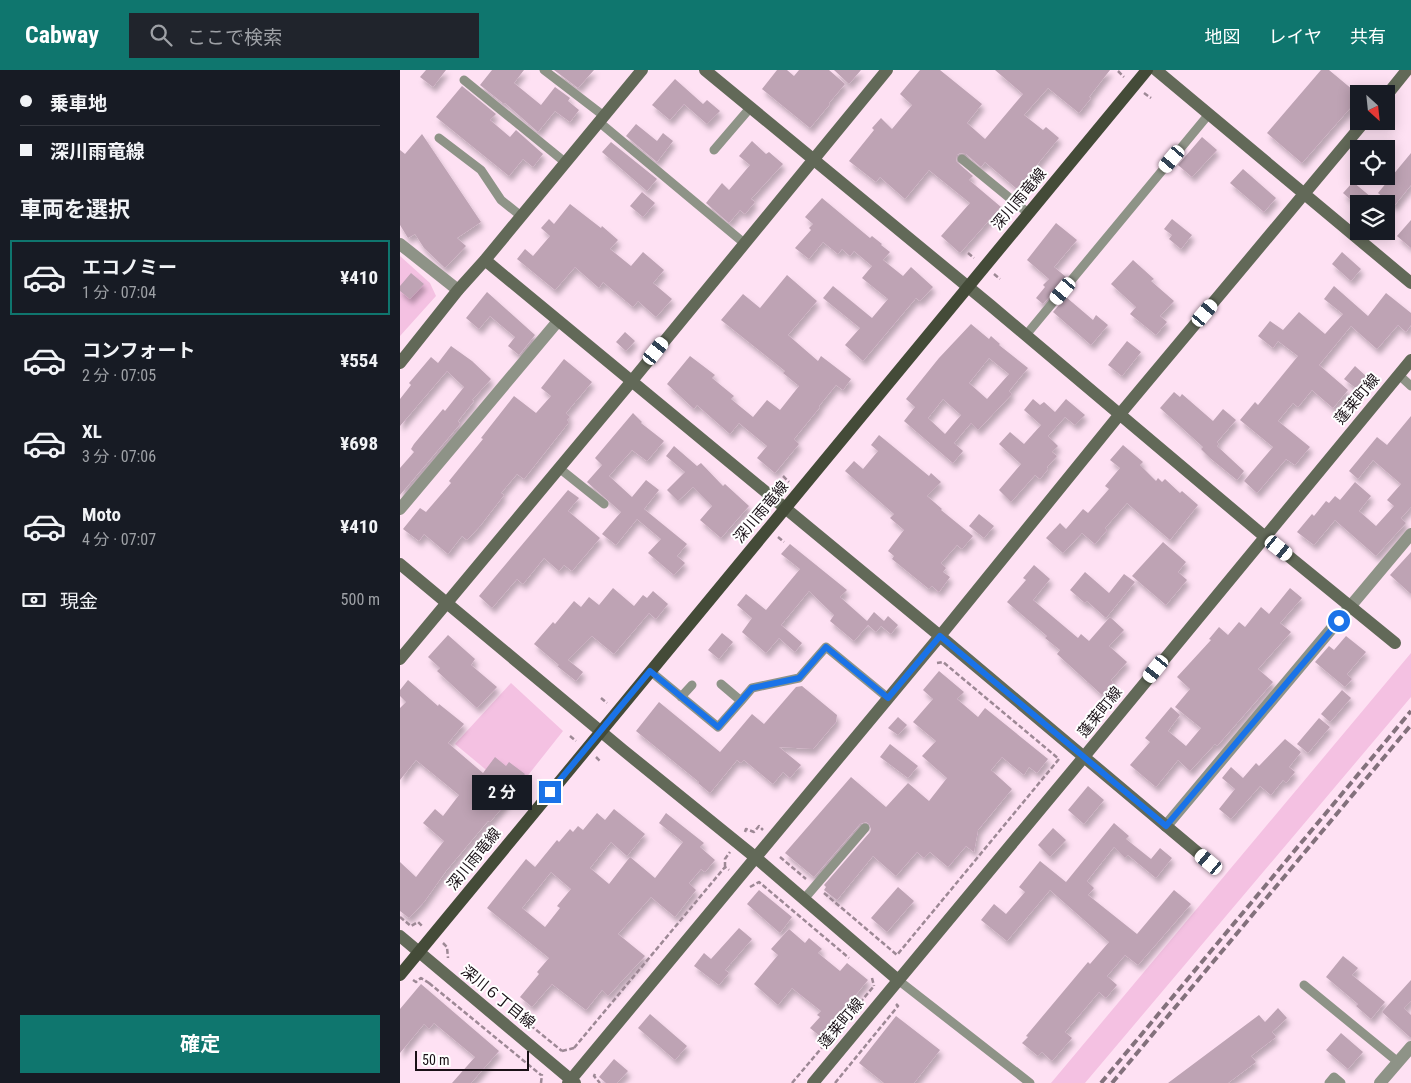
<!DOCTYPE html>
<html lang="ja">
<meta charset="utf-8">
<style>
body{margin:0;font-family:"Roboto Condensed","Noto Sans JP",sans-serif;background:#20242c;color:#f1f3f6;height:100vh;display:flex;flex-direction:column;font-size:19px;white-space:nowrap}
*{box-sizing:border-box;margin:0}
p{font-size:16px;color:#9ea1a6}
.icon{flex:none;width:28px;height:28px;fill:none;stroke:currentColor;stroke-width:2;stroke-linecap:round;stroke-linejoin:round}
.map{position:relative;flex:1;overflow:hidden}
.panel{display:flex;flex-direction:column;background:#171b24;width:400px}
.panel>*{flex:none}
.banner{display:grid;align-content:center;height:110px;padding:0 20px;background:#171b24}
.needle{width:32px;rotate:153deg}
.buttons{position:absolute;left:950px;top:15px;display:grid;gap:10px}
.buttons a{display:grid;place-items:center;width:45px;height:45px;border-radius:0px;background:#171b24;box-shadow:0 2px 12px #0003;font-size:25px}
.scale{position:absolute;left:15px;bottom:12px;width:114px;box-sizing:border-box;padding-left:5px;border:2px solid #191016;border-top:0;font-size:14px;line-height:18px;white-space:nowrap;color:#191016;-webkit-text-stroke:4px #fff;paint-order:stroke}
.end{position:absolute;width:22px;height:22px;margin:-11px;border:6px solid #1a73e8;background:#fff;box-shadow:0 0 0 2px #fff}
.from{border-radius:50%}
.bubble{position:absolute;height:35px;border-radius:0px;background:#171b24;box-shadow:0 2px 12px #0003;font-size:16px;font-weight:700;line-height:35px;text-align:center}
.car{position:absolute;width:15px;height:30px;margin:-15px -8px;border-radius:6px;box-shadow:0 0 4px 1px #0007;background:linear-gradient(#fff 24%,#345 0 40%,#fff 0 76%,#345 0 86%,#fff 0)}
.banner b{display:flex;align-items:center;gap:18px;height:48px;font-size:19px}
.banner b+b{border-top:1px solid #363941}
.banner i{width:12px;height:12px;background:#f1f3f6}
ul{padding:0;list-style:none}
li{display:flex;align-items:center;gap:15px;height:75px;margin:0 10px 8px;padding:0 10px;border:2px solid transparent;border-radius:0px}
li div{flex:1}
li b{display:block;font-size:19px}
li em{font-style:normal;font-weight:700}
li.on{border-color:#0f766e}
li>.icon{width:45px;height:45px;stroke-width:1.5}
h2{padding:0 20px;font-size:22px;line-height:60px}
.pay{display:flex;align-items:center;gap:12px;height:55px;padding:0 20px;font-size:19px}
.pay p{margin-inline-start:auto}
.primary-button{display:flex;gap:10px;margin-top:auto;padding:10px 20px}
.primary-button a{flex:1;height:58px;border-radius:0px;background:#0f766e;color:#fff;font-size:20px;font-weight:700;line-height:58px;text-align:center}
header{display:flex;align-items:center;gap:30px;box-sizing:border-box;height:70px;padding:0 25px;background:#0f766e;color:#fff}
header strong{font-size:24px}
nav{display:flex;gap:28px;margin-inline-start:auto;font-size:18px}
.search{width:350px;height:45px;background:#20242c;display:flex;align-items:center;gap:12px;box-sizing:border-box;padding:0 18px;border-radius:0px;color:#9ea1a6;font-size:19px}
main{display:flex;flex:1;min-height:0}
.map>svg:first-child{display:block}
</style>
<header>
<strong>Cabway</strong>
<div class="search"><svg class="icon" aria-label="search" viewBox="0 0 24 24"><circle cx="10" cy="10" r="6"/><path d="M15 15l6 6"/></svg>ここで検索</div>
<nav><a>地図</a><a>レイヤ</a><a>共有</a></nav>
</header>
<main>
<section class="panel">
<div class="banner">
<b><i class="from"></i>乗車地</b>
<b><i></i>深川雨竜線</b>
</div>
<h2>車両を選択</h2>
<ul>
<li class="on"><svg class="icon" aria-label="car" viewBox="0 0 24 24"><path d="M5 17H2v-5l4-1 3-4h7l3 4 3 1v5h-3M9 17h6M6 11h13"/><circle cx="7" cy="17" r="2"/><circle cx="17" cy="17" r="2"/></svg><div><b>エコノミー</b><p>1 分 · 07:04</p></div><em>¥410</em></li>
<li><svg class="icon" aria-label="car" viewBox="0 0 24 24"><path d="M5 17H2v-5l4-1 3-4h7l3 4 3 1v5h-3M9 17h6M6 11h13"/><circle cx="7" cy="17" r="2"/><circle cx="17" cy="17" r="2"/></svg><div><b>コンフォート</b><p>2 分 · 07:05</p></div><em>¥554</em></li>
<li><svg class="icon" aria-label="car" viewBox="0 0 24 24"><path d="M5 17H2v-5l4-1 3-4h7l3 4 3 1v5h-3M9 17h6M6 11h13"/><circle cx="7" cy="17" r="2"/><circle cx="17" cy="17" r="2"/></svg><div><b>XL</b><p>3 分 · 07:06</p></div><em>¥698</em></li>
<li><svg class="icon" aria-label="car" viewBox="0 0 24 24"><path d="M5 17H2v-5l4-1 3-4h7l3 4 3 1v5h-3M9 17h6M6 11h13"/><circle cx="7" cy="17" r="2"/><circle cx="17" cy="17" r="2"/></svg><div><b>Moto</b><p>4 分 · 07:07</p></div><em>¥410</em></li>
</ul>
<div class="pay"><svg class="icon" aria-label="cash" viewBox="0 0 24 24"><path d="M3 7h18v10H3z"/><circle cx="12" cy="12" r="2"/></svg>現金<p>500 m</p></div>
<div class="primary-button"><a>確定</a></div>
</section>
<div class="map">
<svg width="1011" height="1013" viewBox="0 0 1011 1013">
<defs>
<filter id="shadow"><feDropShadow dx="3" dy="5.5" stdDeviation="2.5" flood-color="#0004"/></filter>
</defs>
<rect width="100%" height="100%" fill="#fee1f3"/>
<path fill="#f4c1e2" d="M0,186L30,213L36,226L0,266Z
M1011,583V627L685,1013H651Z
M111,613L163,661L114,723L55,674Z"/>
<path fill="#bea3b4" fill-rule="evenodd" filter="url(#shadow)" d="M26,0H46L33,17L20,7Z
M92,0H124L114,13L141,35L155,17L170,28L168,31L179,40L170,52L155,41L138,62L105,33L104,34L80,15Z
M154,0H194L178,18Z
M377,0H387L394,6L399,0H429L445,14L429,33L430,34L410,58L362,19Z
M434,0H461L449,14Z
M520,0H540L582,34L567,53L585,69L623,24L595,0H710L689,27L691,28L679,43L648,18L624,45L643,60L646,57L659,68L617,119L585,92L581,97L566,84L560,83L557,85L556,91L558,93L573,106L569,110L601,137L560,183L541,166L570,133L529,100L505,129L480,107L476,112L449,91L474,60L472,58L481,48L492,59L512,35L500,24Z
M921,0H929L959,25V28L902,93L867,63Z
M275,9L303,34L307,30L320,41L307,54L284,34L270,50L252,35Z
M62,16L96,44L90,50L110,67L116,60L143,84L133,97L123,89L109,106L36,47Z
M236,54L257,71L263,63L273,71L257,92L226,66Z
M22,64L81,152L57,168L66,176L45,198L24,178L15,164L8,168L0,155V80L5,84Z
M802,67L817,80L792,107L778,95Z
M352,71L366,84L369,82L383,94L351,129L355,132L345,144L340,140L329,153L306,133L322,113L329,120L350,95L339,86Z
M211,72L257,109L247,121L202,82Z
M1011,83V115L994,136L978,123Z
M843,99L876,128L864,142L830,113Z
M953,112L971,127L964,134H959V137L943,123Z
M242,122L255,133L243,147L230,136Z
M422,128L470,168L472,166L482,174L481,175L490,182L483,190L503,206L511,197L533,217L520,231L516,228L463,291L445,275L460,258L423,228L433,216L472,248L488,229L462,208L472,196L454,181L450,186L442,179L438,184L423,172L409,189L395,178L411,160L409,158L413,154L405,147Z
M170,134L201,158L202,156L218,170L210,179L231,196L243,182L264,200L253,213L272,229L256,247L238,231L233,237L203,212L199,218L175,197L155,220L117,189L125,179L133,186L150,166L141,158L149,149L154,154Z
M772,149L792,165L781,179L769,169L772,165L764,159Z
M1011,150V178L997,166Z
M656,153L677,170L654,197L666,207L643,234L636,228L645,217L643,215L649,209L627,190Z
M942,182L961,199L951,211L932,194Z
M733,190L754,209L751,211L774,231L760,246L767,252L756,265L730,244L736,237L711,214Z
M11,203L24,214L10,229L0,221V216Z
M387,205L417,231L388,265L418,291L421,286L451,309L443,320L436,315L419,336L420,337L394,369L399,374L375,403L357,388L367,376L339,353L330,364L297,335L294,339L267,314L290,286L315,305L312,308L334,326L331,329L353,347L367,330L380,340L399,316L383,303L385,301L321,250L343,224L360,238Z
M934,216L968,246L986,223L1011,243V255L1006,262L998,255L977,279L951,256L919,295L948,320L933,338L912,320L898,337L893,333L878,351L910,377L895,395L886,389L857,423L844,411L873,377L840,350L855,332L858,335L898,286L878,271L873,278L858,266L870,251L883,260L899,242L925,264L943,244L924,229Z
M87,222L135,265L119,285L108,276L115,267L90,246L79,259L66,248Z
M666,227L693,250L696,245L708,255L691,275L653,242Z
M571,254L589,269L591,266L600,274L599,275L628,298L609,321L612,324L578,360L571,353L554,373L563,381L553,393L504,351L515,337L506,329L539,288ZM589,288L609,304L587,329L569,313ZM543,329L561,345L545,364L528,348Z
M225,262L235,271L226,281L216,272Z
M727,271L741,282L722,306L708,295Z
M51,276L72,291L91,309L72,330L74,331L58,351L60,354L0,425V398L14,382L11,379L14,374L43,339L45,341L64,317L47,301L0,356V329L11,315L9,313L31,287L38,293Z
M164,289L192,312L166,343L170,347L167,350L169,352L124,409L117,404L101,423L104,425L80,456L67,470L62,466L48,484L24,464L19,471L3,459L20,438L26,442L51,413L49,411L83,369L81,368L114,326L136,343L151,326L141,318Z
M955,296L967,307L957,319L944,309Z
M774,322L780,327L782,324L813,351L823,339L836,350L817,372L819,374L817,376L844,401L837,410L810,388L801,379L803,377L760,338Z
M633,329L640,335L644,332L655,342L666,329L685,345L675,355L665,347L648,366L658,376L652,382L657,386L647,397L648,399L640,409L635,405L611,432L599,420L621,394L599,374L610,362L624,374L641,355L624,340Z
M233,343L242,352L241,353L264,371L247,391L232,380L209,406L232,427L246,410L259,420L244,439L287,474L277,486L285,493L274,505L248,483L261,469L237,449L216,475L202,464L221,442L187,412L202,395L195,388Z
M1011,346V437L1001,448L1006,453L976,486L935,450L914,475L897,462L912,444L914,446L926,431L929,433L935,426L940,430L955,412L971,426L959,441L976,456L994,436L987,430L1001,414L973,390L958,409L949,401L977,367L987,375Z
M479,365L529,406L531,403L541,412L527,426L542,439L541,440L573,466L562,479L557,475L541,493L546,498L543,502L550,507L539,522L532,516L529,519L492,489L494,486L488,481L504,460L490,448L494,444L445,401L454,391L463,399L478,381L471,375Z
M723,375L743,392L740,395L756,411L758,408L762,412L765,409L780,423L782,421L798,435L770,470L727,433L705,458L707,460L695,474L682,463L663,483L646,468L660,453L666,459L683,439L688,443L709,419L705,416L720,398L710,390Z
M274,376L297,396L301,393L323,416L325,414L349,436L321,468L300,450L312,436L293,417L278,431L267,420L285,402L266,386Z
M168,420L179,428L168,441L200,468L172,501L164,495L159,501L144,488L123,514L117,509L92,538L79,526Z
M579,444L594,456L584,468L569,456Z
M763,472L786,492L778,502L787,510L766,535L732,506Z
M390,474L447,520L440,527L467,551L474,542L484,551L488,546L498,555L491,564L481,556L476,562L468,555L454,571L430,551L434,545L409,521L381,555L402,573L395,582L379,568L366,583L342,562L352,548L337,535L346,524L366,540L400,499L381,484Z
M1011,482V524L990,505Z
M634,495L650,509L633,530L678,568L681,564L689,571L710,547L724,560L709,576L727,592L711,610L713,612L702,625L657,584L660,580L645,568L647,566L607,532L626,510L623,508Z
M685,502L709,523L724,504L735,512L706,548L687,531L685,533L670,520Z
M213,518L234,536L243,525L247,528L253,521L268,534L256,549L249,543L214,584L192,566L168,590L183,602L176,611L157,596L159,595L134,574L153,552L155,554L174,531L181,537L189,527L199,535Z
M890,518L902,528L880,553L891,562L858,599L873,612L817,676L815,674L790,701L778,690L756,717L730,695L750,672L745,668L771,637L780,645L768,661L786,676L801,658L775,637L790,619L777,607L811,570L809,569L819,557L828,565L839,552L845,557L861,537L869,544Z
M322,563L333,572L319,589L308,580Z
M48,565L75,589L71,595L97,617L77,638L37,601L40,598L28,587Z
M946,566L966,582L947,604L952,609L945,617L915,592L929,576L934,580Z
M539,601L564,622L557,629L578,647L585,638L648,689L637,703L629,697L624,705L602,687L591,700L612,719L578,760L574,782L566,776L548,797L530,782L524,788L517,782L496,806L473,786L437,830L424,820L426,817L424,815L470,762L471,759L469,754L466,752L460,754L414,807L385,783L451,707L486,737L508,713L529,731L547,708L522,686L536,671L513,652L533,629L523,620Z
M8,610L38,636L39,634L64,654L48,673L83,703L95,687L106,696L109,692L125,704L109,724L112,726L90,752L88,751L46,801L24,832L9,848L0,841V792L16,807L44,771L23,753L35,739L43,746L59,725L16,690L0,710V638L6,632L0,626V620Z
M402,616L437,645L436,652L413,679L379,677L401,695L390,708L383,702L373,714L344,690L341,693L337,690L310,723L298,713L299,712L236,661L259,632L320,682L352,644L364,654L396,617Z
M942,620L951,628L930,652L921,644Z
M498,647L507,655L498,665L488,658Z
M919,648L930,657L908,683L897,674Z
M885,669L901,682L889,697L895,702L886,713L883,710L871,725L860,716L831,749L819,739L835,719L822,708L831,697L843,708L856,693L859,696Z
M490,674L518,696L508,708L480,687Z
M688,716L704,730L684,754L668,740Z
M214,739L245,764L227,786L211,772L190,798L209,814L230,787L255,808L283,772L259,753L266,743L304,773L300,777L315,790L305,802L301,799L289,813L296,820L275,847L251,827L218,864L245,886L208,926L202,920L186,940L152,914L132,937L120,927L139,904L137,902L149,888L87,838L126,789L135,797L157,770L159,772L170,759L173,762L178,756L183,760L197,743L205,750ZM151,802L171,819L157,836L160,838L145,857L122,838Z
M714,753L729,766L726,769L751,789L760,778L772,788L756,808L728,785L725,788L714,777L687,811L694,818L688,825L737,864L774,820L791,834L738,895L725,885L707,906L717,915L706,928L699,922L665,962L672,968L652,991L642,982L638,986L622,973L628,967L626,966L688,892L690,894L709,872L650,820L607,871L581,850L594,834L606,844L625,822L619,817L640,791L666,812Z
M653,758L666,770L650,787L638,775Z
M498,817L514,831L487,862L471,848Z
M359,820L392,847L380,863L347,834Z
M339,858L352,869L325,900L329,903L319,915L294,896L304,883L311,889Z
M389,859L405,873L409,868L422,879L418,883L440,901L447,893L468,910L421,967L410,958L420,947L417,945L421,941L392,918L378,935L354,914L378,885L371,879Z
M943,886L958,898L952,905L985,932L971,949L956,936L958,934L926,907Z
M1011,910V931L1004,938L1011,945V968L982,942Z
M21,914L99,981L71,1013H52L75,987L34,953L29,959L24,954L0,983V939Z
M878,938L887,948L872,962L876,967L851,986L856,992L828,1013H768L859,945L865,952Z
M250,944L287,976L275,990L238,958Z
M496,946L540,980L514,1013H484L459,993Z
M941,963L963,982L948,999L926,980Z
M214,989L228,1001L217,1013H206L199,1007Z"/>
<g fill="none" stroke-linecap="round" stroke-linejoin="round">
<path stroke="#9d8895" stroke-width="2.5" stroke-dasharray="5 2.5" stroke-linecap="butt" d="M718,1L724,7
M744,23L751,28
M568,183L574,188
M594,204L600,209
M383,406L389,412
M351,446L357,451
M378,467L384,472
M201,628L207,633
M170,666L176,671
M196,687L201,692
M345,762L346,759L354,762L359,756L363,760
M380,787L406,809
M325,797V789L330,782
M350,817L359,812L449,888
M424,823L497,885L659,689L543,592L537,593
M0,847L11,856L18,852L23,857
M43,873L47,877L48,888
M472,908L474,916
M13,910L16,912L21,908L29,913L30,912
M29,913L141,1005
M113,941L162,981
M174,978L325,797L329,800
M162,981L174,978
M195,1004L194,1006L200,1013
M141,1013L142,1004
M392,1013L474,916
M435,1013L498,936L496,934"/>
<path stroke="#8e9387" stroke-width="9" d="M144,0L204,46
M64,10L166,93
M199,52L344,173
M39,68L81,100L101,130L121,146
M314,80L350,38
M562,89L628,143
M626,265L809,44
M999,305L1011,316
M159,398L204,434
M250,601L318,657L341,631L321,614
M281,627L292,615
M341,631L352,618L399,608L426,577L488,628
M404,829L465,758
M498,910L630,1013
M904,915L998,992
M929,1013L934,1007L941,1013"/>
<path stroke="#8e9387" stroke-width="12" d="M0,174L58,220
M0,439L158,251
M766,756L1011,464
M980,1013L1011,977"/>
<path stroke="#626958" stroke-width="12" d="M305,0L590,235L864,466L995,573
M756,0L1011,213
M986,26L1007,0
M85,190L540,566L809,792
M0,293L58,220L85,190L242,0
M0,494L223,680L355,787L498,910
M0,589L231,312L487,0
M0,866L175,1013
M168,1013L540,566L720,344L965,51
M413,1013L683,688L1011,290"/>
<path stroke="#444b38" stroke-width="12" d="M0,905L747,0"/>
<path stroke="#83717c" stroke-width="4" stroke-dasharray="8 4" stroke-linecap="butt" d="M701,1013L1011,641
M712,1013L1011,655"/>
</g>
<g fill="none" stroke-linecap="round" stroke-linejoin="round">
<path stroke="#1a73e8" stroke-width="6" d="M150,722L250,601L318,657L352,618L399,608L426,577L488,628L540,566L766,756L939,551"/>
</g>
<g text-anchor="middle" stroke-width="4" stroke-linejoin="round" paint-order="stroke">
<g font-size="15" fill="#191016" stroke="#fff">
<text transform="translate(619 129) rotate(-50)" y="5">深川雨竜線</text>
<text transform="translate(957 329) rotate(-50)" y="5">蓬莱町線</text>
<text transform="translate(361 442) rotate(-50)" y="5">深川雨竜線</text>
<text transform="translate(700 642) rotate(-51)" y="5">蓬莱町線</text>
<text transform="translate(74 789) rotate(-51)" y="5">深川雨竜線</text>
<text transform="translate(98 927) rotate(39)" y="5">深川６丁目線</text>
<text transform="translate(441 953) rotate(-50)" y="5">蓬莱町線</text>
</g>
</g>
</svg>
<div class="buttons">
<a><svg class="needle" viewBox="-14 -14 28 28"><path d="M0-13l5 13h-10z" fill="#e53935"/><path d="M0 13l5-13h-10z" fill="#9ea1a6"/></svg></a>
<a><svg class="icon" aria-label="locate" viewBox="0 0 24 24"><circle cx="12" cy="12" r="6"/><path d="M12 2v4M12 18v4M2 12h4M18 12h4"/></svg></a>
<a><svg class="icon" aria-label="layers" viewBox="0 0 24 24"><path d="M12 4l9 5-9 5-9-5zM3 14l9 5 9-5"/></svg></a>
</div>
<div class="scale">50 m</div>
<i class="end from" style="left:939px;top:551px"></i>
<i class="end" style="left:150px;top:722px"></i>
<div class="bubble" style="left:72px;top:705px;width:60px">2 分</div>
<i class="car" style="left:772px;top:89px;rotate:220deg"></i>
<i class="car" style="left:663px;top:221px;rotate:220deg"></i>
<i class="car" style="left:805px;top:243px;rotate:40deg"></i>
<i class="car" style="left:256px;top:281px;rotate:39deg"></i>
<i class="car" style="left:879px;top:478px;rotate:129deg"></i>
<i class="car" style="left:756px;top:599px;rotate:219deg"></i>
<i class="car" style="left:809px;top:792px;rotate:310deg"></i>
</div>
</main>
